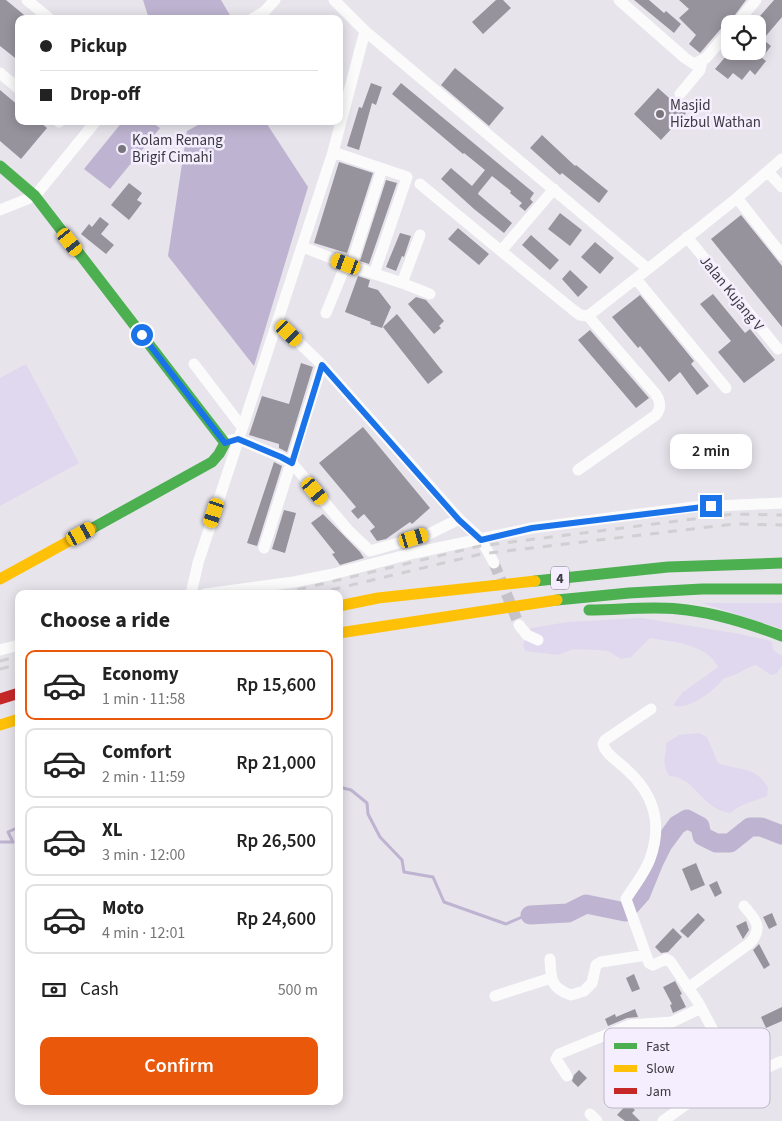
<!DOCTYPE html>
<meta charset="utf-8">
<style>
body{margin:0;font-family:"Source Sans 3",sans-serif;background:#f2f2f2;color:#222;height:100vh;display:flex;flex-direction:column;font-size:19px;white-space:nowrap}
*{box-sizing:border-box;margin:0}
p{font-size:16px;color:#767676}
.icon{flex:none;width:28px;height:28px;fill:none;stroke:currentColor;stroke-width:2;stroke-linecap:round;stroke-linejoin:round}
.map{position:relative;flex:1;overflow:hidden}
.panel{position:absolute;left:15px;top:590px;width:328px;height:515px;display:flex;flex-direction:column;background:#fff;border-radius:10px;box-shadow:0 2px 12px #0003}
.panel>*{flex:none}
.guide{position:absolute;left:15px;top:15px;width:328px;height:110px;border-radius:10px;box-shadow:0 2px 12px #0003;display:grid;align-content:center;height:110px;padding:0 25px;background:#fff}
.tools{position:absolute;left:721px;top:15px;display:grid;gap:10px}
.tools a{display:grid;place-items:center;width:45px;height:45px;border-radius:10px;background:#fff;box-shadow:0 2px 12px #0003;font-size:25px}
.end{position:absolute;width:22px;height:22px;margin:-11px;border:6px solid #1a73e8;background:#fff;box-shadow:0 0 0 2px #fff}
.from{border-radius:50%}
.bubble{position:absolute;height:35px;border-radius:10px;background:#fff;box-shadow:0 2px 12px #0003;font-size:16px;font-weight:600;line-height:35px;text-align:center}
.car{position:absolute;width:15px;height:30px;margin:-15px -8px;border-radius:6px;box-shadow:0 0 4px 1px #0007;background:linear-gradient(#f5c518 24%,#345 0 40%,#f5c518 0 76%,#345 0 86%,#f5c518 0)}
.guide b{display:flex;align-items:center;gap:18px;height:48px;font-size:19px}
.guide b+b{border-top:1px solid #e0e0e0}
.guide i{width:12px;height:12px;background:#222}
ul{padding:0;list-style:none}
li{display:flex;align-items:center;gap:15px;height:70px;margin:0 10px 8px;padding:0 15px;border:2px solid #e0e0e0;border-radius:10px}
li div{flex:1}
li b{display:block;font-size:19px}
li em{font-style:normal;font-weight:600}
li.on{border-color:#ea580c}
li>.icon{width:45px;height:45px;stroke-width:1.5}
h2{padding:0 25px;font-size:22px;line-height:60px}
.pay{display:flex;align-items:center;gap:12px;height:55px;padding:0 25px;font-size:19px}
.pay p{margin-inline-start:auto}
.action{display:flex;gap:10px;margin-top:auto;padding:10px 25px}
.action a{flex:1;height:58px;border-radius:10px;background:#ea580c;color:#fff;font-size:20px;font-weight:600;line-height:58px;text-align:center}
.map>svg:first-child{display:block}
</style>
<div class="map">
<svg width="782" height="1121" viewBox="0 0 782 1121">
<rect width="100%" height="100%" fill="#e7e4ec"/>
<path fill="#e0d8ee" d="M26,364L79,463L0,506V378Z
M702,603H782V629Z
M642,618L740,634L771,641L774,651L782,656V666L776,674L771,675L756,665C744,668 737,676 724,678C716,689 688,712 673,705L683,692L718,667C707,644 673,642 650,638L631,657L621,659L608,651L598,650L573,649L558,655L525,651L523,644L531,628L568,622Z
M699,733L707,737L718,763C739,771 754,765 768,787L767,796C754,802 741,803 731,813C701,810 695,776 669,776C660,759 667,758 666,743L679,735Z"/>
<path fill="#beb4d1" d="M143,0H221L231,17L226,19H149Z
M123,121H150L160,128L110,189L84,169Z
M205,121H265L308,187L254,366L168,256L187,131Z"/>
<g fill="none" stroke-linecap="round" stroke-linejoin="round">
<path stroke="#beb4d1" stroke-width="3" d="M339,787L351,790L367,803L368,814L380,837L402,860L404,872L433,877L444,902L506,924L522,917L530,915
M0,842H13L8,832L19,827"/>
<path stroke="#beb4d1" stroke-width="19" d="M530,915L568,913L586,904L625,912L641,894L654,862L663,844L677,825L687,819L700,826L702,836L716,843H730L750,827H761L782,835"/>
</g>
<path fill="#97939d" d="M0,0H6L29,19H19V61L0,46Z
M496,0H503L511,8L483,34L472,22Z
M634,0H649L664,13L666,11L681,24L674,33Z
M679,0H746L729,23L724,25L700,53L689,44L696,35L679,18L689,9Z
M774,0H782V17L765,37L758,31V24H753Z
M758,35L771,46L762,58L766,61L755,75L750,70L742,80L733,73L728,79L715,69L727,55L730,58L736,51H758Z
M455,68L504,108L489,126L441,85Z
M371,83L382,87L376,105L372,103L359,150L347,146L359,107L362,108Z
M401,83L534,193L530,199L533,202L525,211L519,206L522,203L510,193L511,191L492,176L479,192L478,194L512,223L504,233L474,209L441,179L451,168L472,186L485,170L464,153L463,154L392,94Z
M658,88L686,113L661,140L634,114Z
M0,90L19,106V121H39L47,128L21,159L0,141Z
M542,135L575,166L576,165L608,191L599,203L562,173L560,175L530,148Z
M339,162L373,173L347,253L314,243Z
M386,180L397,183L369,264L360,261Z
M129,183L142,193L137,200L142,203L129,220L111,205Z
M560,213L582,230L570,246L548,229Z
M741,215L782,266V327L711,239Z
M100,217L109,224L101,234L114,245L106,254L81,234L89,224L92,227Z
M458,228L489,254L479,265L448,239Z
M400,233L411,236L404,257L402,256L396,271L386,267Z
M531,235L559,260L550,270L522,245Z
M595,242L614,258L600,274L581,257Z
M570,270L588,287L578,297L562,279Z
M358,276L370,280L368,287L378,290L391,307L382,328L370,324L371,322L345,312Z
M713,294L745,333L750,329L775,360L744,383L718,352L731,341L700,304Z
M640,295L694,361L691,364L709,386L697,395L680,372L669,382L640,346L638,348L612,317Z
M416,297L426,300L444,321L439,326L441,328L434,334L408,304Z
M397,314L443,372L428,384L383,327Z
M590,330L649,398L636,408L578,340Z
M301,363L313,367L287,452L279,448V444L249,435L262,396L289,404Z
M363,427L430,508L412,524L410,522L386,539L377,541L370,531L375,527L364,514L358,519L351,511L356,507L319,463Z
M274,462L282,466L257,546L247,543Z
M284,510L296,513L285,553L272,549Z
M323,514L360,552L364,558L340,565L332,554L335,553L311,523Z
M696,863L705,885L691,891L682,869Z
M717,881L722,893L715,897L709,885Z
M698,913L705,920L688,938L680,931Z
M772,913L777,925L769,929L763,917Z
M746,921L749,930L743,939L736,926Z
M673,928L682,937L668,952L661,953L655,947Z
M759,944L770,965L764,969L753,950Z
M634,974L640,989L632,992L626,978Z
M675,981L682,994L680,995L686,1007L673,1013L670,1005L672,1004L663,987Z
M782,1007V1021L766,1028L761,1017Z
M635,1009L638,1017L627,1018L608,1026L605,1019L615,1014L616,1017Z
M579,1070L587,1078L578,1087L572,1081L574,1075Z
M628,1103L635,1110L632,1113L640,1121H625L617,1115Z"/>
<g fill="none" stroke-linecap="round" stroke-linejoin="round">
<path stroke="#c5c2ca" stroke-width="11" stroke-dasharray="11 5.5" stroke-linecap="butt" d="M494,563L519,625"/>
<path stroke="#fbfbfc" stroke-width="11" d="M27,0L50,19
M334,0L365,31L648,269L737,198L782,159
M619,0L685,58L694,64L706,58L730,30
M252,19L264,12L275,0
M736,24L756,0
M0,73L19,89
M680,94L700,70L702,61
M58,121L59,122
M333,152L407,177L374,274
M768,172L782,187
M420,184L501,251L554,189
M737,198L782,255
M0,210L35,196L96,121
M687,237L778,349
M303,247L351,266L402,283L420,235
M501,251L572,309L580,315L588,316L648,269
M351,266L382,169
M636,279L726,388
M402,283L430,294
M326,313L346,264
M278,322L322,365L459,519
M194,364L242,427
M231,440L238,439L281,457L292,463L348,530L370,551L427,535L459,519L481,539L494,563
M578,470L656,415C662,407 660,400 655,393L588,316
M264,548L322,365
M191,594L198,563L333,152L365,31
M205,594L294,582L333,574L414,553L532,528L694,507L782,503
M519,625L527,635L538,640
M0,650L19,645
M651,709L605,740L603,744C605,754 619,762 626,769C654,794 663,823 650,859C645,873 634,886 626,899L649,963L653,965L666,959L670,961L698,1002L738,1077L752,1074L782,1061
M550,959C551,978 550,988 571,995L584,991L592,983L596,965L601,962L646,955
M688,988L750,943C764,927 755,919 744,906
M495,996L551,978
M567,1076L556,1059L559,1054L630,1025L672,1022L701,1008
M590,1114L597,1121
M663,1121L688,1103"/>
<path stroke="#4caf50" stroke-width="11" d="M0,166L35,196L225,443L219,454L212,462L91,529
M535,581L668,567L782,563
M557,600L629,593L702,589H782
M589,610C619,610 648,606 678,609C714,612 748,623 782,636"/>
<path stroke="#ffc107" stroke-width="11" d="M0,579L91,529
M339,606L378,598L535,581
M339,633L557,600
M0,725L19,719"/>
<path stroke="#c62828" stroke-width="11" d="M0,699L19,693"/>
<path stroke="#d0d0d2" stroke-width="3" stroke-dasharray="9 9" stroke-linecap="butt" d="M280,594L480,546L733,514L782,515
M314,594L481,554L734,524L782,525
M0,661L19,656
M0,669L19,664"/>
</g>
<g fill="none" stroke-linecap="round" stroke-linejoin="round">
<path stroke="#1a73e8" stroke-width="6" d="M142,335L225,443L238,439L281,457L292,463L322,365L459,520L481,540L532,528L711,506"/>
</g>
<g fill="#78767c" stroke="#f4eefe" stroke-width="2">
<circle cx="660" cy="114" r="5"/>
<circle cx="122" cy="149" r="5"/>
</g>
<g text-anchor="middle" stroke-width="5" stroke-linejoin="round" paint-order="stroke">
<rect fill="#f4eefe" stroke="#737079" stroke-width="1" x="551" y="566.5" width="18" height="23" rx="4"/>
<g font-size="14" font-weight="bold" fill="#3c3a40">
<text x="560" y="583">4</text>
</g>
<g font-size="15" fill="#3c3a40" stroke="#f4eefe" text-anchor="start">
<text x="670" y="110">Masjid<tspan x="670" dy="17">Hizbul Wathan</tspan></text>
<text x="132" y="145">Kolam Renang<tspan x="132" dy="17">Brigif Cimahi</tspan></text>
</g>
<g font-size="15" fill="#3c3a40" stroke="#f4eefe">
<text transform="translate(732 293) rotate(51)" y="5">Jalan Kujang V</text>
</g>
</g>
<rect x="604" y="1028" width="166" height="80" rx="8" fill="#f4eefe" stroke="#bdb8c5" stroke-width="1"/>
<rect x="614" y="1043" width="23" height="6" fill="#4caf50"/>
<rect x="614" y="1065" width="23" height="7" fill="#ffc107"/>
<rect x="614" y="1088" width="23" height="6" fill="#c62828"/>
<g font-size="14" fill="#3c3a40">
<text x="646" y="1051">Fast</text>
<text x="646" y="1073">Slow</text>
<text x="646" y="1096">Jam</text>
</g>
</svg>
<div class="tools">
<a><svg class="icon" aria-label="locate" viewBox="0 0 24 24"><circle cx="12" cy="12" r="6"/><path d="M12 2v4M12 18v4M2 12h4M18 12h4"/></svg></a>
</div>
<i class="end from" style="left:142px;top:335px"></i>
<i class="end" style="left:711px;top:506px"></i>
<div class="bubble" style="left:670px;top:434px;width:82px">2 min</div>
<i class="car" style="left:70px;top:242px;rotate:142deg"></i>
<i class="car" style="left:346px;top:264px;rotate:291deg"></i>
<i class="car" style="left:289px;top:333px;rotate:134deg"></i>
<i class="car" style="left:315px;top:491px;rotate:140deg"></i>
<i class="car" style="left:214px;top:513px;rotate:198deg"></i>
<i class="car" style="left:81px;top:534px;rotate:61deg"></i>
<i class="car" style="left:414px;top:538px;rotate:73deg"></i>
<div class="guide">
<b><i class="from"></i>Pickup</b>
<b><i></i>Drop-off</b>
</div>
<section class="panel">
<h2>Choose a ride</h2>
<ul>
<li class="on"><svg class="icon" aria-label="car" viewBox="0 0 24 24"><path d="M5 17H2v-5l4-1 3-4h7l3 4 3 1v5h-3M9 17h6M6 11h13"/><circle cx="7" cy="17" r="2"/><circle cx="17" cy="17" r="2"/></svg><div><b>Economy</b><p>1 min · 11:58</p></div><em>Rp 15,600</em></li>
<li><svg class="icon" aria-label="car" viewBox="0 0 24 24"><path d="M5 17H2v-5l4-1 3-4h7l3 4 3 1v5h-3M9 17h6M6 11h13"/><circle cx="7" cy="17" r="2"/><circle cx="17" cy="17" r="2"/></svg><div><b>Comfort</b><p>2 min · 11:59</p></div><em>Rp 21,000</em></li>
<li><svg class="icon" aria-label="car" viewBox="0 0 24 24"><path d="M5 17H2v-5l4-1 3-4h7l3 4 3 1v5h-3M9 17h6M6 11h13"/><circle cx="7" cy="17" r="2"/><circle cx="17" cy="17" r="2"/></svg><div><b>XL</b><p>3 min · 12:00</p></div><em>Rp 26,500</em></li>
<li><svg class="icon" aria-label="car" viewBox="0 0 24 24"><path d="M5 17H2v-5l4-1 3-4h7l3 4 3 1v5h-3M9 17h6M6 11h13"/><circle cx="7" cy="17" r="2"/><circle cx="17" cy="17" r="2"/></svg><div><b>Moto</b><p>4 min · 12:01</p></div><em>Rp 24,600</em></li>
</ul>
<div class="pay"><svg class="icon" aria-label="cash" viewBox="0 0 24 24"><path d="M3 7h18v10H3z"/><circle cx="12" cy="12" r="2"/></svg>Cash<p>500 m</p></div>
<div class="action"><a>Confirm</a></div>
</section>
</div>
